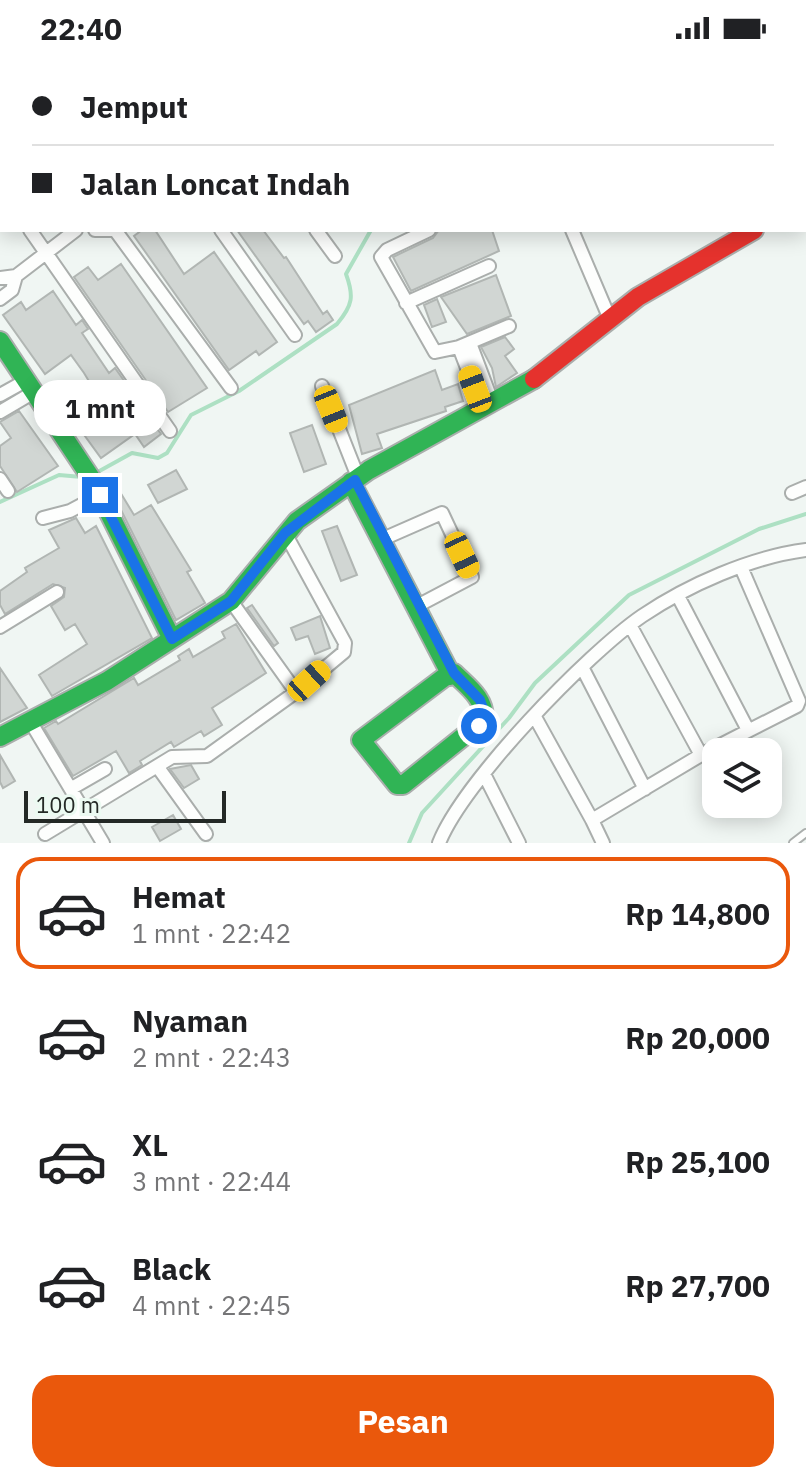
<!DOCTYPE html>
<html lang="id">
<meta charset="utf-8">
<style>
body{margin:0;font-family:"IBM Plex Sans",sans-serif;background:#f6f6f6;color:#202124;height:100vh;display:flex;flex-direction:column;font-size:30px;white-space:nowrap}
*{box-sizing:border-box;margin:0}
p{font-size:26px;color:#757577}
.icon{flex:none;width:44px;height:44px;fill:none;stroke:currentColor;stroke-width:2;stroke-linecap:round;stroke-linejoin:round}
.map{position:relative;height:787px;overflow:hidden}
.side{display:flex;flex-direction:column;background:#fff;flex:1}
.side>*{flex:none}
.banner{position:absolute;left:0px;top:0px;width:806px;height:176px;box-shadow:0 4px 20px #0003;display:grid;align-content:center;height:176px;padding:0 32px;background:#fff}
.controls{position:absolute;left:702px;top:682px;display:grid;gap:16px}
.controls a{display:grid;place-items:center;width:80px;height:80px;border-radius:16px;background:#fff;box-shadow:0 4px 20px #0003;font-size:40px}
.scale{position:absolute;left:24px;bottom:20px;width:202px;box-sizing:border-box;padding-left:8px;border:4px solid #242926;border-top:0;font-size:22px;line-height:28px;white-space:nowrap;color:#242926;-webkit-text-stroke:6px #ecfaf2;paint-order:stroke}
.end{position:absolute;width:36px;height:36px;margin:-18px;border:10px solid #1a73e8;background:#fff;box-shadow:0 0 0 4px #fff}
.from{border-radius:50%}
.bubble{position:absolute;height:56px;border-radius:24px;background:#fff;box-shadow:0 4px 20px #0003;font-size:26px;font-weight:700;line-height:56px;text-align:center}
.car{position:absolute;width:24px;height:48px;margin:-24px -12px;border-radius:10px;box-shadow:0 0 6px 2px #0007;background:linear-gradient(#f5c518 24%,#345 0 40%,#f5c518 0 76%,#345 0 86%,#f5c518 0)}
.banner b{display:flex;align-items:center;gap:28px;height:76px;font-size:30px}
.banner b+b{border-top:2px solid #e0e0e0}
.banner i{width:20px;height:20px;background:#202124}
ul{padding:14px 0 0;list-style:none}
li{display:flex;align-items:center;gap:24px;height:112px;margin:0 16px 12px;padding:0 16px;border:4px solid transparent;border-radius:24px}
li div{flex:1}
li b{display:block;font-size:30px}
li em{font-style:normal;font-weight:700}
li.selected{border-color:#ea580c}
li>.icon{width:72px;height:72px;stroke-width:1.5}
.primary-button{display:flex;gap:16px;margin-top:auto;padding:16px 32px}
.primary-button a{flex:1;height:92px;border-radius:24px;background:#ea580c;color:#fff;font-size:32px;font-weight:700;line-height:92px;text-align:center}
.status{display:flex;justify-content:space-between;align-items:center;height:56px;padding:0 40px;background:#fff;direction:ltr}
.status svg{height:22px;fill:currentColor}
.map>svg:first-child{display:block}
</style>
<div class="status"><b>22:40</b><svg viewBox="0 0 49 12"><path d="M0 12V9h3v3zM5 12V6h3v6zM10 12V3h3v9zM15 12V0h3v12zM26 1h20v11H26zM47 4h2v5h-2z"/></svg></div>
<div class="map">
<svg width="806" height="787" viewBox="0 0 806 787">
<rect width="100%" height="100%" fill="#f0f6f3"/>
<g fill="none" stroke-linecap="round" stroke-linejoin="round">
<path stroke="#ade0c3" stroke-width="4" d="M536,2V0
M94,418L132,397L158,402L167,397L191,359L239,335L337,268C353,249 354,240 346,218L371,174
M0,446L59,419L82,421
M409,787L422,757L509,662L535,627L629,539L759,473L806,458"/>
</g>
<path fill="#d1d6d3" stroke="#b1b6b3" stroke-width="2" d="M142,174H155L184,218L214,196L277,286L259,299L256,295L229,314L134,180Z
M237,174H263L284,202L286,201L323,258L327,255L333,264L316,276L308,265L304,268Z
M439,174H492L499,195L411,235L393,201L433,182Z
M121,208L207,332L168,356L74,221L88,211L98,224Z
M496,219L511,260L467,278L441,241Z
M53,235L76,269L82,264L88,273L82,277L109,317L115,312L137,343L131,348L150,374L155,370L161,378L144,391L135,378L101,402L74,365L101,345L84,317L71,299L45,318L3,259L21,246L26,254Z
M437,243L446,266L432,271L424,249Z
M505,281L514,293L505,300L517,317L496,331L492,312L481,291Z
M435,314L442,334L458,328L463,345L445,351L446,355L377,378L382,392L362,398L349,349Z
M19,355L58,410L17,436L0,410V390L11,382L0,366Z
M312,369L326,408L304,416L290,377Z
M176,414L187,433L158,447L148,429Z
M117,431L134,459L151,449L191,514L187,516L205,547L176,564L111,434Z
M76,462L85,477L96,470L152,582L52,640L39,619L87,588L75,568L65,574L51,550L64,541L65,532L53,528L5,558L0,549V535L27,516L25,512L59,492L49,474Z
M337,470L357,519L341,525L322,475Z
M252,549L278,587L274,590L247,552Z
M320,560L330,592L315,598L308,580L296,584L291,572Z
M236,568L266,617L212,652L222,669L204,680L201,675L174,691L171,686L140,705L142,709L129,717L116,695L73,720L44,672L56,665L58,668L134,622L138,629L180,604L178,600L189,593L193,601L225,582L222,576Z
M0,612L27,652L0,666Z
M0,699L15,725L3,732L0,726Z
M191,709L199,723L184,732L170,713Z
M173,759L181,773L160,785L152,771Z"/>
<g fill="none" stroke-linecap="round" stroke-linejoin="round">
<defs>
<path id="lane" d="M793,787L806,777"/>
<path id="street" d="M88,0L89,2
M181,0L183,2
M485,0L486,2
M244,2L246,0
M355,2L357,0
M400,2L403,0
M0,5L2,8
M0,131L2,134
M30,174L170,375
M95,174H110
M115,174L231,332
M221,174L295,279
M316,174L335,200
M429,174L387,194L381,201L435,296L459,291L509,270
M572,174L609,261
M0,222L16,220
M0,243L12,234L16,220L76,174
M406,247L489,210
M470,287L493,348
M459,291L483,353
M322,330L358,421
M0,339L27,324
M0,356L34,336
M0,423L8,435
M792,437L806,431
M43,462L70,455L100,439
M385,482L442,457L472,521L419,549
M678,540L748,674
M231,545L296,636
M630,569L701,699
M0,571L57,536
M583,613L645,733
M535,661L592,764
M30,665L103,787
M157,710L206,778
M484,718L519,787
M72,732L105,713
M45,778L172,701L207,700L296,636L344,596L345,587L285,477
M439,787C463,726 587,598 642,560C688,529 751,501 806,494
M603,787L592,764L701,699L797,650L799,645L741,511"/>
<path id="fast" d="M804,143L806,142
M0,285L93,425L172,583
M351,426L450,617L361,684L397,729H403L484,664C485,642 468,631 454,617L450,620
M0,681L107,625L231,545L297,465L369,414L534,323"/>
<path id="jam" d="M534,323L638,241L754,174"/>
</defs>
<use href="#lane" stroke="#aaaeac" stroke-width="10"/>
<use href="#street" stroke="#aaaeac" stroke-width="16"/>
<use href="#fast" stroke="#aaaeac" stroke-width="22"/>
<use href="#jam" stroke="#aaaeac" stroke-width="22"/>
<use href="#lane" stroke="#fdfefd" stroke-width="6"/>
<use href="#street" stroke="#fdfefd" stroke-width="12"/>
<use href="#fast" stroke="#30b455" stroke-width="18"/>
<use href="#jam" stroke="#e5322d" stroke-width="18"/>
</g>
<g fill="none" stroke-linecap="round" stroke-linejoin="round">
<path stroke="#1a73e8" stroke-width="10" d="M100,439L172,583L231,545L285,477L355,424L454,617L480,644L485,658L479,670"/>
</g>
</svg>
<div class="controls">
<a><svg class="icon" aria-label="layers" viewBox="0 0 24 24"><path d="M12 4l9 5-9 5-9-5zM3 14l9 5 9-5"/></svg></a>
</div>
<div class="scale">100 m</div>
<i class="end from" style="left:479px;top:670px"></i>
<i class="end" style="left:100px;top:439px"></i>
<div class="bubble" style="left:34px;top:324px;width:132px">1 mnt</div>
<i class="car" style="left:475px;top:333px;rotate:339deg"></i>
<i class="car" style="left:331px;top:353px;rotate:158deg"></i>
<i class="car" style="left:462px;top:499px;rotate:155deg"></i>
<i class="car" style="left:309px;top:625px;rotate:48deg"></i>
<div class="banner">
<b><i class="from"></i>Jemput</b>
<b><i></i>Jalan Loncat Indah</b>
</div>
</div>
<section class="side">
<ul>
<li class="selected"><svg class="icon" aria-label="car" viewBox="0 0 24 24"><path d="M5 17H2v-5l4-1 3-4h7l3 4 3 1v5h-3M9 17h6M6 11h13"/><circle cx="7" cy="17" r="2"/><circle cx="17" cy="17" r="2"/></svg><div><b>Hemat</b><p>1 mnt · 22:42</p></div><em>Rp 14,800</em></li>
<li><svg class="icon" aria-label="car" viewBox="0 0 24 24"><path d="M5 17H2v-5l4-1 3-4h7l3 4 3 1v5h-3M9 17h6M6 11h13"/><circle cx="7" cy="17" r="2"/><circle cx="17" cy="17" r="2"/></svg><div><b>Nyaman</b><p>2 mnt · 22:43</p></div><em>Rp 20,000</em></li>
<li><svg class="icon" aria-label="car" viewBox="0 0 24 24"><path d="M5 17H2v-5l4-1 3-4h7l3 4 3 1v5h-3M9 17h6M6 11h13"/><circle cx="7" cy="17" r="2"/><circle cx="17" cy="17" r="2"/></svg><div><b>XL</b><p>3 mnt · 22:44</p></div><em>Rp 25,100</em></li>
<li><svg class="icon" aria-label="car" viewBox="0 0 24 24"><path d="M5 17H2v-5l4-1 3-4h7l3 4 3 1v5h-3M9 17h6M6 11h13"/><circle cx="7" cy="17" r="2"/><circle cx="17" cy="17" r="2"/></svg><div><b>Black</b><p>4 mnt · 22:45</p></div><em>Rp 27,700</em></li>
</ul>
<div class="primary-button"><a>Pesan</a></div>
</section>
